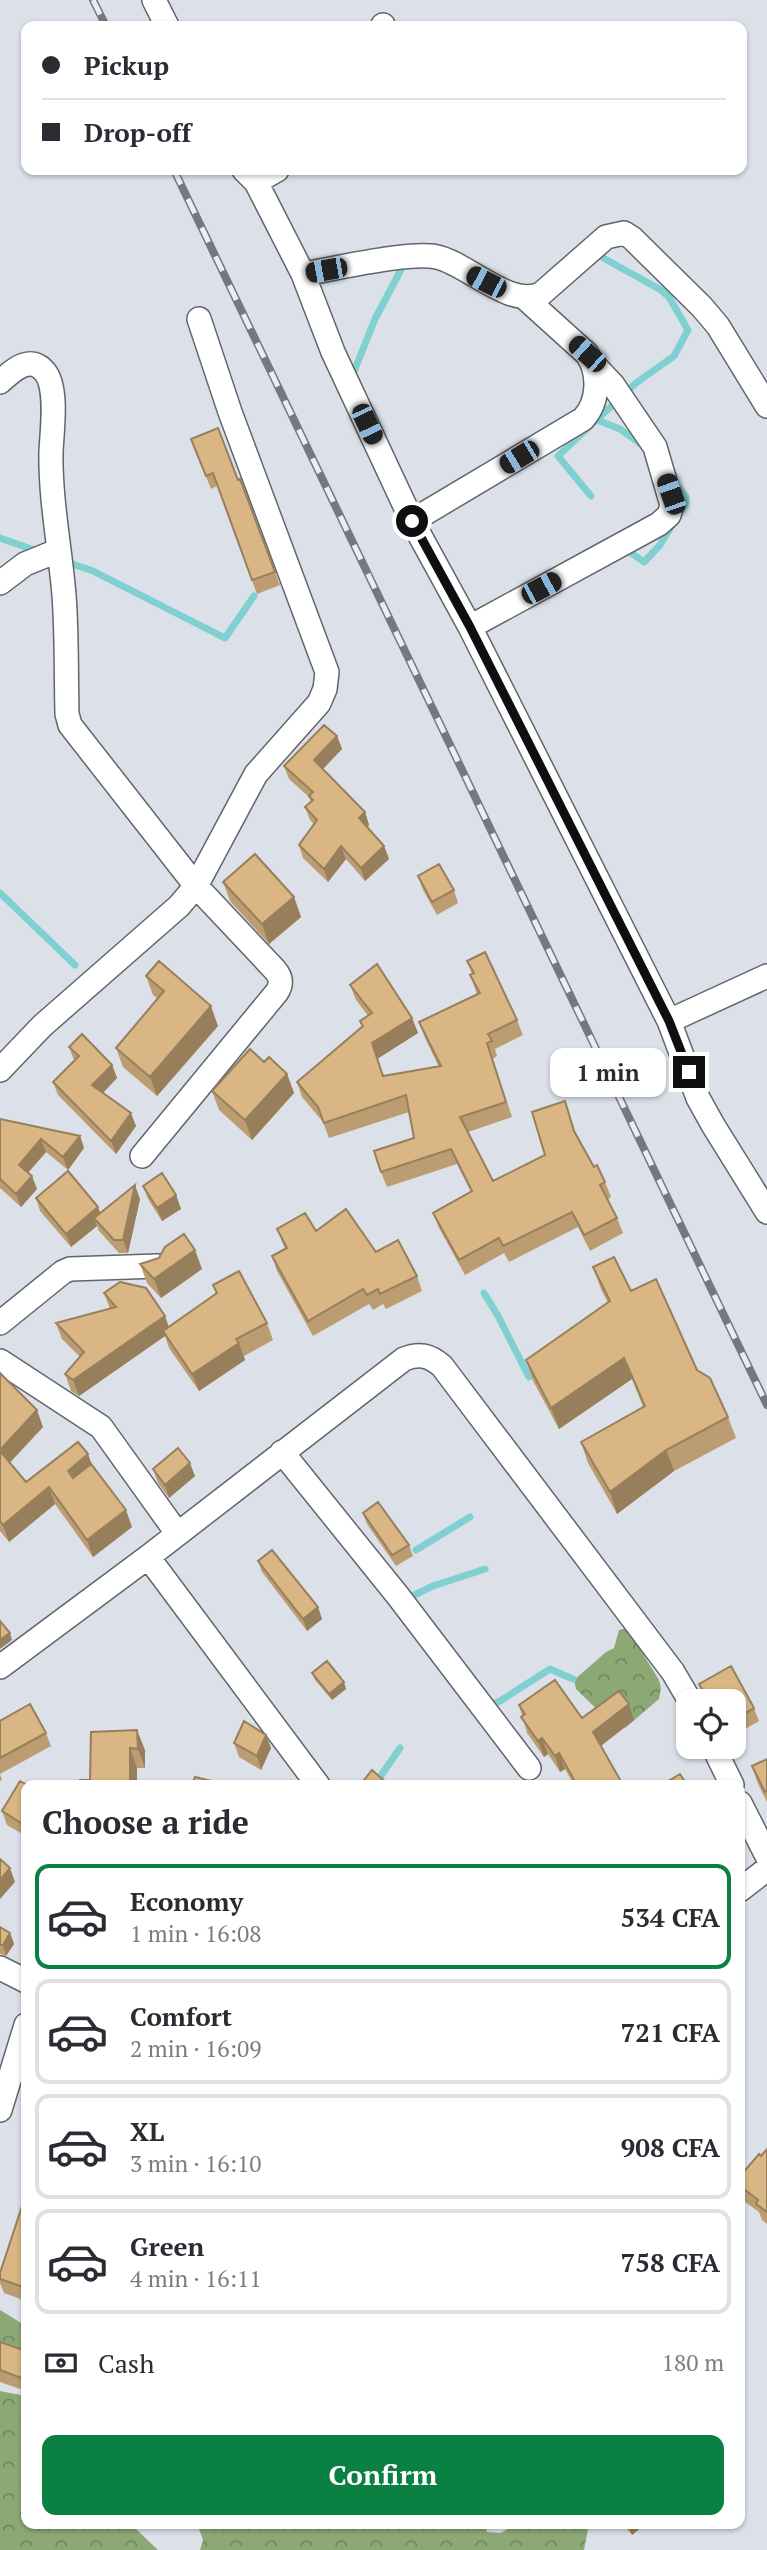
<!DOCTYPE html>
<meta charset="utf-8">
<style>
body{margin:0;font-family:"PT Serif",serif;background:#f7f7f7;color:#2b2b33;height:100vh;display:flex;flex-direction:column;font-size:26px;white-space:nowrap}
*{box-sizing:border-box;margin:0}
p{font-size:23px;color:#7c7c81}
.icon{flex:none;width:38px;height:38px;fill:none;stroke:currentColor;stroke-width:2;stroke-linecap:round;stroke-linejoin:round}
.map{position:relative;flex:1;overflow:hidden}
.panel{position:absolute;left:21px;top:1780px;width:724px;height:749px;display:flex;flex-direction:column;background:#fff;border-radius:14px;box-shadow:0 2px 5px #0004}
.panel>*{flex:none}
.top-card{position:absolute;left:21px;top:21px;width:726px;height:154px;border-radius:14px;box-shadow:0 2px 5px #0004;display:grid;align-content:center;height:154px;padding:0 21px;background:#fff}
.tools{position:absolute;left:676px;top:1689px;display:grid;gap:14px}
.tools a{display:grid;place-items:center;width:70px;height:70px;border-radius:14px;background:#fff;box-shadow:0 2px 5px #0004;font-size:35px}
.end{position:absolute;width:32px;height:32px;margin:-16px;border:9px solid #0d0f11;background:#fff;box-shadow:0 0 0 4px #fff}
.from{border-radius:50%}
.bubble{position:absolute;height:49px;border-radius:14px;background:#fff;box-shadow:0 2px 5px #0004;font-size:23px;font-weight:600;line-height:49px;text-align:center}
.car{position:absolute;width:21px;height:42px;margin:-21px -10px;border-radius:9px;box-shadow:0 0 5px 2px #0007;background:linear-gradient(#222 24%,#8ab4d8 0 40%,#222 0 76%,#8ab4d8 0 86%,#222 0)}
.top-card b{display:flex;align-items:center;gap:24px;height:66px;font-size:26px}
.top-card b+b{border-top:2px solid #e1e1e2}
.top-card i{width:18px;height:18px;background:#2b2b33}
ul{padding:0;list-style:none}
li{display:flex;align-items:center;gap:21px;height:105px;margin:0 14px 10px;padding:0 7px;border:4px solid #e1e1e2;border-radius:14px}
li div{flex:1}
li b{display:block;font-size:26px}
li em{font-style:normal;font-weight:600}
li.current{border-color:#0b8043}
li>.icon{width:63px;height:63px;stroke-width:1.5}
h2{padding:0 21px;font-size:32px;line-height:84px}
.pay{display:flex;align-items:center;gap:18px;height:77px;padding:0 21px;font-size:26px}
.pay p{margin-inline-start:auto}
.button{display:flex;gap:14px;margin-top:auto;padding:14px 21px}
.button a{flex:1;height:80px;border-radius:14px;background:#0b8043;color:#fff;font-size:28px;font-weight:600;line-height:80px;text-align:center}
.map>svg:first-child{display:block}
</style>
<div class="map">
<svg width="767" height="2550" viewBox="0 0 767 2550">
<defs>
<pattern id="forest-crowns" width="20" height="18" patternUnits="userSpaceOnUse" patternTransform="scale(1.75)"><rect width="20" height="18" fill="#8ca975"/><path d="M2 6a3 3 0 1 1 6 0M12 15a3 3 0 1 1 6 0" fill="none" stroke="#71885f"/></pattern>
</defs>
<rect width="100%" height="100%" fill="#dce1e9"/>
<path fill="url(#forest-crowns)" d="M627,1628L659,1680L661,1688L659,1699L625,1728L612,1724L576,1689L574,1680L606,1652L614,1648L619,1630Z
M0,2310L26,2326V2357L0,2354Z
M0,2391L26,2396V2524H133L137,2530L158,2550H0Z
M197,2524H485L487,2532L501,2533L511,2527L513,2524H589L584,2550H200L203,2540Z"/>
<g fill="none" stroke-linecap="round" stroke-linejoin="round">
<path stroke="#80d0d1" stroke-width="7" d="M351,379L375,319L405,262
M597,420L620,429L642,445
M591,496L558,456L636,383L674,356L688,330L669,297L661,290L596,254
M0,538L40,552
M624,548L644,562L660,545L686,503V497L675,483
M64,561L93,571L225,638L254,596
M0,893L75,965
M484,1293L498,1316L529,1377
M416,1550L470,1517
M404,1600L433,1586L485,1569
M488,1706L500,1701L550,1669L573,1679
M378,1780L400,1748"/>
<defs>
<path id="street" d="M154,0L167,26
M383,26V25
M244,170L256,182L303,274L333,352L412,521L470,627L669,1021L698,1098L713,1125L767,1212
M256,182L277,170
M303,274C334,269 409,251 437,257C468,264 509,308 541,294L606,237L624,233L632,238L702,307L718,326L767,406
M0,382C13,370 30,354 45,372C58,388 52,431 51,451C50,499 60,547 64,595C67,635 66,674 67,714L70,725L196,886L275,970C281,977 282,984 277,992L142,1156
M412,521L583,419C599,402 600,373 587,354L524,297
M0,583L25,564L57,551
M470,627L659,524L669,515L672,505L655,447L613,385L594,365
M669,1021L767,976
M0,1070L42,1026L179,906L196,886L256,774L319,703L325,689L327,672L230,412L199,319
M0,1323L63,1272L70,1269L158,1266
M0,1361L101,1427L177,1533
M282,1452L398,1596L529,1768
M148,1557L318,1785
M0,1667L148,1557L404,1359C419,1353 429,1355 442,1366L673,1672L690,1701
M713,1746L732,1785
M740,1803L767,1856
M740,1890L767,1869
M0,1968L26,1981
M0,2110L26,2025"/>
</defs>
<use href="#street" stroke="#61656c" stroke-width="26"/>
<use href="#street" stroke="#fff" stroke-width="23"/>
<defs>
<path id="rail" d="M93,0L106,26
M174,170L767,1405"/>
</defs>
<use href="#rail" stroke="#75797e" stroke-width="8"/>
<use href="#rail" stroke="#e9eef6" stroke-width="5" stroke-dasharray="16" stroke-linecap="butt"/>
</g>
<path fill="#bb9d71" d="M191,439L238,480L240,479L280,585L257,594L217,486L211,489Z
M337,736L342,749L323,769L365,812L369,825L367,827L384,846L389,859L365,881L346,859L328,882L303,858L299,845L314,824L310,820L305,807L311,802L309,797L289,779L284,766Z
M418,876L454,890L458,903L437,915L423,890Z
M223,882L294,897L301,917L269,944L230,901Z
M467,961L517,1020L523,1035L495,1049L497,1056L493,1059L512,1117L468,1132L493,1181L545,1155L565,1101L576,1135L594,1167L605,1182L611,1197L608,1199L617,1218L623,1233L590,1251L578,1227L509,1262L504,1253L465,1275L439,1228L433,1213L471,1192L457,1164L387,1187L381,1172L414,1138L409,1112L329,1138L323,1122L302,1097L297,1082L362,1027L360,1021L368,1016L356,1000L350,985L412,1018L418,1033L377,1059L383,1076L439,1067L425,1038L419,1022L477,994L470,975L472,974Z
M146,976L218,1026L157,1096L123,1067L116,1048L158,999L153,995Z
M69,1047L112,1065L117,1078L103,1093L136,1126L116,1154L58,1095L53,1082L74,1060Z
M264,1062L287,1074L294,1093L252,1140L219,1110L212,1091Z
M0,1119L80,1136L84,1148L68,1170L46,1152L28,1173L37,1189L21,1207L0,1188Z
M143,1186L176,1195L181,1209L162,1221L148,1199Z
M36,1198L98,1207L100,1213L140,1199L128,1253H119L99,1231L97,1226L71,1247L40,1211Z
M277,1229L316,1231L376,1252L417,1276L422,1291L386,1309L383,1304L373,1310L369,1304L313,1336L277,1271L272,1256L285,1249Z
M140,1264L202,1269L161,1298L147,1283Z
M593,1267L631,1291L697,1370L728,1417L736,1438L674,1471L617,1514L588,1463L581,1442L643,1407L632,1379L559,1429L533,1381L526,1360L608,1303L601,1289Z
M213,1285L267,1323L273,1340L244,1356L245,1360L199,1391L169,1348L165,1336L79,1396L71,1391L65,1374L80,1357L62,1339L56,1323L110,1309L104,1293L165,1316L169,1327L216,1294Z
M0,1373L43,1427L10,1463L26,1482L88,1454L91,1464L132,1527L93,1557L55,1504L9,1542L0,1531Z
M153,1469L195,1476L169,1498L158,1483Z
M363,1513L409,1545L413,1556L396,1566L367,1524Z
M258,1561L318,1607L322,1619L307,1631L262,1572Z
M312,1673L346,1689L332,1700L315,1680Z
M699,1684L754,1708L759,1721L733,1736V1701H706Z
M519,1705L582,1718L634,1720L601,1746L623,1785H574L565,1769L560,1772L548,1754L544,1757L527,1733Z
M0,1721L46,1733L51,1746L0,1774L2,1780L0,1781Z
M91,1732L145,1750V1768H137L90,1780Z
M266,1735L271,1748L261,1770L239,1757L234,1743Z
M767,1759V1802L758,1784L752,1766Z
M26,1785V1836L7,1825L2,1811Z
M0,1927L10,1933L14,1944L6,1956L0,1954Z
M767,2149V2224L762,2220L759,2212L741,2199L740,2197V2176Z
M26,2194V2301L4,2293L0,2283V2273Z
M0,2342L26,2351V2391L0,2382Z
M623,2524H645L632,2535Z"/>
<path fill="#987f5c" d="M337,736L342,749L319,773L314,760Z
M365,812L369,825L364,831L359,818Z
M341,846L346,859L328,882L324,869Z
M384,846L389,859L365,881L361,868Z
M294,897L301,917L269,944L262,924Z
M211,1006L218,1026L157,1096L150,1077Z
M412,1018L418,1033L377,1059L372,1043Z
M112,1065L117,1078L97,1099L92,1085Z
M287,1074L294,1093L252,1140L245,1120Z
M131,1113L136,1126L116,1154L111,1141Z
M80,1136L84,1148L68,1170L63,1157Z
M41,1139L46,1152L24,1177L19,1165Z
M32,1176L37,1189L21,1207L16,1194Z
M135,1185L140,1199L128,1253L123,1240Z
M176,1195L181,1209L162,1221L157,1208Z
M98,1207L103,1220L94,1218L97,1226L71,1247L66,1234Z
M195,1250L202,1269L161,1298L154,1279Z
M165,1316L170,1332L163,1331L165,1336L79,1396L73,1380Z
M239,1343L245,1360L199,1391L192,1374Z
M624,1358L632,1379L559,1429L551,1408Z
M37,1410L43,1427L5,1467L0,1450Z
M666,1450L674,1471L617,1514L610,1492Z
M88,1454L94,1471L74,1487L68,1471Z
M190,1463L195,1476L169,1498L165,1485Z
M49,1487L55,1504L9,1542L3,1525Z
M126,1510L132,1527L93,1557L87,1540Z
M318,1607L322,1619L307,1631L303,1619Z
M10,1633L12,1640L0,1649V1640Z
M344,1682L346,1689L332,1700L329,1694Z
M629,1704L634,1720L598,1748L593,1732Z
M137,1730L145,1750V1768L138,1749Z
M266,1735L271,1748L261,1770L257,1756Z
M542,1738L548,1754L544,1757L538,1741Z
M130,1748L137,1768V1785H130Z
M559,1753L565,1769L560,1772L555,1756Z
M10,1868L15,1882L0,1899V1880Z
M10,1933L14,1944L6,1956L3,1945Z
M26,2362V2391L21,2378Z
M628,2524H645L632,2535Z"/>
<path fill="#d9b683" stroke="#987f5c" stroke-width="2" d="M218,428L238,480L240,479L275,572L252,580L213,473L206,476L191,439Z
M324,725L337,736L314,760L365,812L359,818L384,846L361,868L341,846L324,869L299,845L317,820L305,807L313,800L309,796L313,792L284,766Z
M255,854L294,897L262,924L223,882Z
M439,864L454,890L432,902L418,876Z
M485,952L517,1020L488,1034L492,1041L487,1043L506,1102L460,1117L493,1181L545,1155L532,1112L565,1101L574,1131L594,1167L597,1165L605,1182L600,1185L617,1218L584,1235L572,1212L503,1246L499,1238L459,1260L433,1213L472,1191L451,1149L381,1172L374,1151L414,1138L406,1095L324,1123L318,1107L297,1082L363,1026L360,1021L372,1013L350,985L377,964L412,1018L372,1043L383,1076L441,1066L419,1022L480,993L470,975L474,973L467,961Z
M159,961L211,1006L150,1077L116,1048L164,991L146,976Z
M82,1034L112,1065L92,1085L131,1113L111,1141L53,1082L79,1056L69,1047Z
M250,1049L264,1062L269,1057L287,1074L245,1120L212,1091Z
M0,1119L80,1136L63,1157L41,1139L19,1165L32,1176L16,1194L0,1179Z
M68,1171L98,1207L66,1234L36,1198Z
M162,1173L176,1195L157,1208L143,1186Z
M135,1185L123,1240H114L94,1218Z
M346,1209L376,1252L398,1240L417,1276L380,1294L378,1289L367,1295L363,1289L308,1321L272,1256L287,1248L277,1229L305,1213L316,1231Z
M184,1234L195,1250L154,1279L140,1264L159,1258L165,1247Z
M614,1257L631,1291L656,1279L697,1370L710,1378L728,1417L666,1450L610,1492L581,1442L645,1406L624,1358L551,1408L526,1360L610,1301L593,1267Z
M239,1271L267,1323L236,1339L239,1343L192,1374L163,1331L217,1293L213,1285Z
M120,1282L146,1288L165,1316L73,1380L65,1374L84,1352L56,1323L116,1307L104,1293Z
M0,1373L37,1410L0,1450Z
M78,1442L88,1454L68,1471L73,1478L91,1464L126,1510L87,1540L49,1487L3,1525L0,1521V1451L26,1482Z
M178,1448L190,1463L165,1485L153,1469Z
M378,1502L409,1545L392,1555L363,1513Z
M272,1550L318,1607L303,1619L258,1561Z
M0,1621L10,1633L0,1640Z
M327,1661L344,1682L329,1694L312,1673Z
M731,1666L754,1708L733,1720V1701H709L699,1684Z
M555,1680L582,1718L619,1691L629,1704L593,1732L623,1785H577L559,1753L555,1756L542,1738L538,1741L521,1717L525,1714L519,1705Z
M30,1704L46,1733L0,1758V1721Z
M244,1721L266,1735L257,1756L234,1743Z
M137,1730L138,1749L130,1748V1785H80V1780H90L91,1732Z
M767,1759V1791L765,1792L752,1766Z
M372,1770L389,1785H360Z
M680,1774L687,1785H662Z
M195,1777L224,1784V1785H192Z
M20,1781L27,1785H26V1826L2,1811Z
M0,1859L10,1868L0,1880Z
M0,1927L10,1933L3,1945H0Z
M767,2149V2212L756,2204L758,2200L740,2186V2176L759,2154L761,2156Z
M26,2194V2288L0,2279V2273Z
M0,2342L26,2351V2362L21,2378L0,2370Z"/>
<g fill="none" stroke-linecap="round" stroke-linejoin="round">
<path stroke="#0d0f11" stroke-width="9" d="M412,521L470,627L669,1021L689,1072"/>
</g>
</svg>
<div class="tools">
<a><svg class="icon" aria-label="locate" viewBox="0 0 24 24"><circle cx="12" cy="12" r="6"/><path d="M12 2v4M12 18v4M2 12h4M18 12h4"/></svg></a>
</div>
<i class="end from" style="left:412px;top:521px"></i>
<i class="end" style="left:689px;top:1072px"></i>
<div class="bubble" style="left:550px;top:1048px;width:116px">1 min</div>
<i class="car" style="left:326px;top:270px;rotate:260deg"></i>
<i class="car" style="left:486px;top:282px;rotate:297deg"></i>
<i class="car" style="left:587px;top:354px;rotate:312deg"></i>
<i class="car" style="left:367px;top:424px;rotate:155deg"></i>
<i class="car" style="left:519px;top:457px;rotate:239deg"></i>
<i class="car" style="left:671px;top:494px;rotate:341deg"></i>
<i class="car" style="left:541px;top:588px;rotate:62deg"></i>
<div class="top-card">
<b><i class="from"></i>Pickup</b>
<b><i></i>Drop-off</b>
</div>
<section class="panel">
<h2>Choose a ride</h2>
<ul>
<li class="current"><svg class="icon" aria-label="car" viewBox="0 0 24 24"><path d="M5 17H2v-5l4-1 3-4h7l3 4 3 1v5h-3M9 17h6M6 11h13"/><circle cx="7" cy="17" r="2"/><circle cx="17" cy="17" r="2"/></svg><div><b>Economy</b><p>1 min · 16:08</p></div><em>534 CFA</em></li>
<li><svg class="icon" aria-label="car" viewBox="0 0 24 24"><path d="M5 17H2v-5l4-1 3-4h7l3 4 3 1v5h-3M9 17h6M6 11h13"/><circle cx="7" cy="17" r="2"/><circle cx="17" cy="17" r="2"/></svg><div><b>Comfort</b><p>2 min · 16:09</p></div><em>721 CFA</em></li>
<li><svg class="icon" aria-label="car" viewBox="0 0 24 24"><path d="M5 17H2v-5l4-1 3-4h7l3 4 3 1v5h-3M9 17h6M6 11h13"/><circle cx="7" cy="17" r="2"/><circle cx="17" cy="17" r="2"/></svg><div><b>XL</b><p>3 min · 16:10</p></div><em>908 CFA</em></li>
<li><svg class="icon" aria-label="car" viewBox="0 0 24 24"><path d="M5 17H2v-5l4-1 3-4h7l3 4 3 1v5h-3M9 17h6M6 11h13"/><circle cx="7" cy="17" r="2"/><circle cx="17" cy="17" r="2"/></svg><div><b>Green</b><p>4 min · 16:11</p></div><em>758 CFA</em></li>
</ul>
<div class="pay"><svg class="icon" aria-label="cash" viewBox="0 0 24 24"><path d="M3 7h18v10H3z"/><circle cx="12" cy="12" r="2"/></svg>Cash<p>180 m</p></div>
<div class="button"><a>Confirm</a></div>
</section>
</div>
